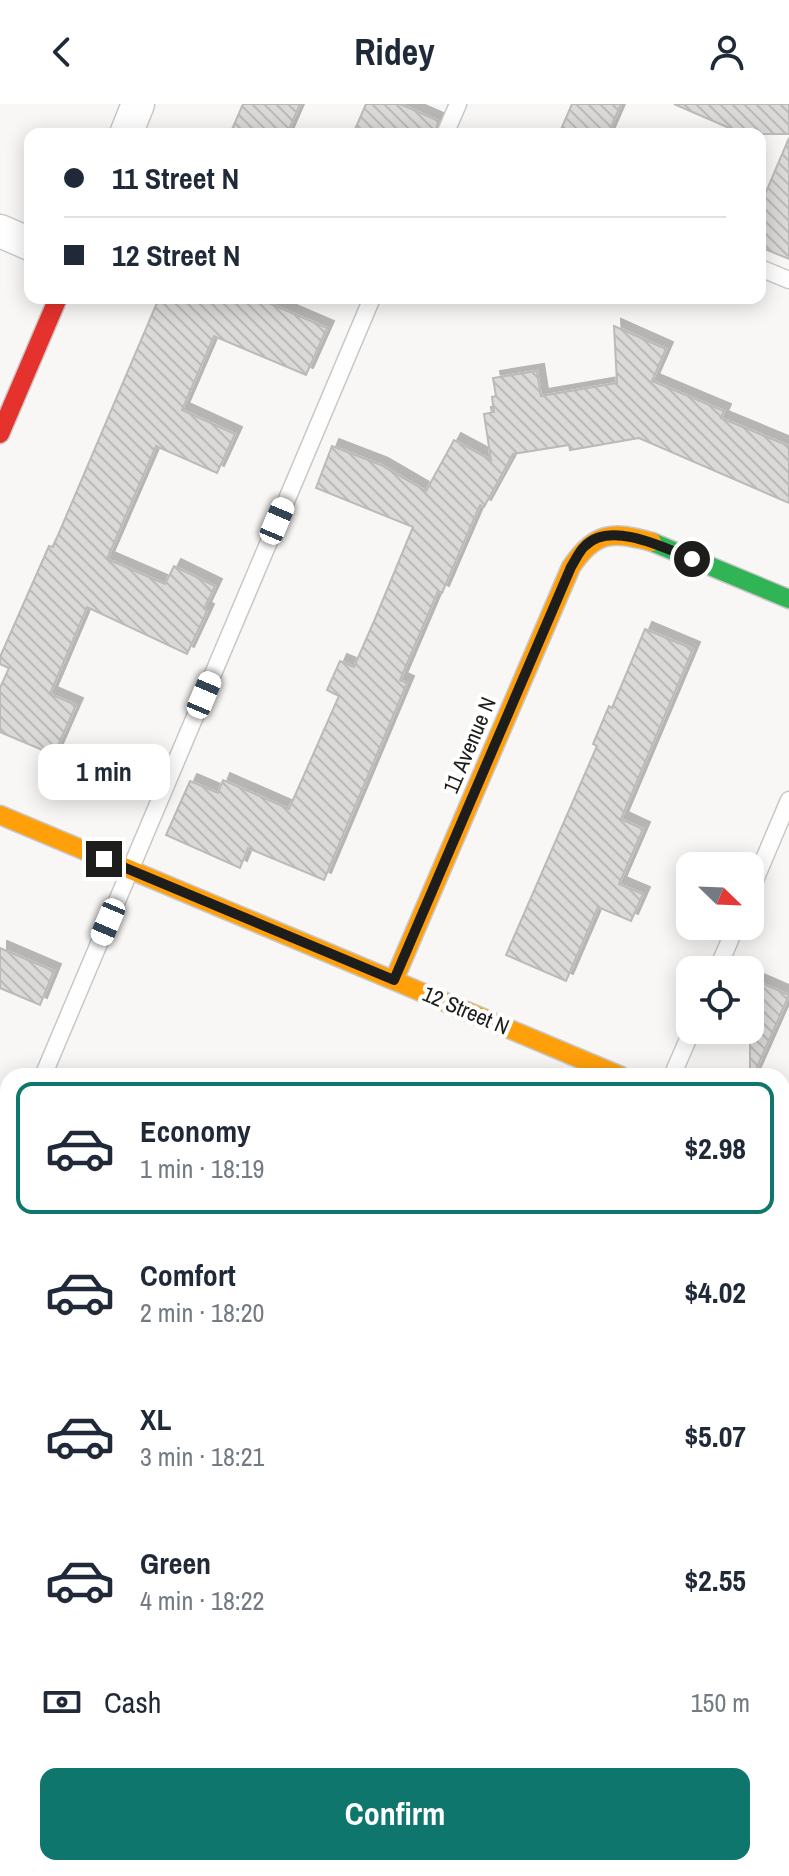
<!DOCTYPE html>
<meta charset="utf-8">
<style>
body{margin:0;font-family:"Archivo Narrow",sans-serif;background:#f6f6f7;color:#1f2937;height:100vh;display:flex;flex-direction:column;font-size:30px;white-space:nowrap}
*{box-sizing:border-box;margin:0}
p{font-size:26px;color:#747a83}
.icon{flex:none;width:44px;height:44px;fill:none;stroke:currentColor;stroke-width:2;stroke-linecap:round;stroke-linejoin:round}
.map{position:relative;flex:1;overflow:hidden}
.sheet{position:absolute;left:0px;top:964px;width:790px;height:808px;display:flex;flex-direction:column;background:#fff;border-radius:24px 24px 0 0;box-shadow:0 4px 20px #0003}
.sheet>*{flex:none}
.top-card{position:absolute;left:24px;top:24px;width:742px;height:176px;border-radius:16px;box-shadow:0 4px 20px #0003;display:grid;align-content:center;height:176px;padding:0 40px;background:#fff}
.needle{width:52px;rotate:113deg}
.fabs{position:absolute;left:676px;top:748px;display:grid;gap:16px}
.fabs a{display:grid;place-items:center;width:88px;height:88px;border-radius:16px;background:#fff;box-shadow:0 4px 20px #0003;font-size:40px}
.end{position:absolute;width:36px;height:36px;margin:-18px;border:10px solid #1d1d1b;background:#fff;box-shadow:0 0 0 4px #fff}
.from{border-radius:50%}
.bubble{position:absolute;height:56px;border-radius:16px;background:#fff;box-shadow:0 4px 20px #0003;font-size:26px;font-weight:700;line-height:56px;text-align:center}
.car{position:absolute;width:24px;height:48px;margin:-24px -12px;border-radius:10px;box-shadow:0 0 6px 2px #0007;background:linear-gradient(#fff 24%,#345 0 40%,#fff 0 76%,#345 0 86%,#fff 0)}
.top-card b{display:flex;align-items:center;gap:28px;height:76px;font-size:30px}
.top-card b+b{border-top:2px solid #e0e1e3}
.top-card i{width:20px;height:20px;background:#1f2937}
ul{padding:14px 0 0;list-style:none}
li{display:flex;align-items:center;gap:24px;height:132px;margin:0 16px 12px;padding:0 24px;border:4px solid transparent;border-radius:16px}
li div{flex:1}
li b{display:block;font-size:30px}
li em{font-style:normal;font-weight:700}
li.selected{border-color:#0f766e}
li>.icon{width:72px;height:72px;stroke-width:1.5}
.pay{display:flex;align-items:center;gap:20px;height:88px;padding:0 40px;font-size:30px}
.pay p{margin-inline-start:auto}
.action{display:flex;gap:16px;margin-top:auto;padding:16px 40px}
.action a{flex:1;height:92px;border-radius:16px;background:#0f766e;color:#fff;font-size:32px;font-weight:700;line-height:92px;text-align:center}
header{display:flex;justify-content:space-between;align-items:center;height:104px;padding:0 40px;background:#fff;font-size:36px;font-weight:700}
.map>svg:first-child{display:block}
</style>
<header><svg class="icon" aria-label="back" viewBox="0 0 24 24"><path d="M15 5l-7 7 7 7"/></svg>Ridey<svg class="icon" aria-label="person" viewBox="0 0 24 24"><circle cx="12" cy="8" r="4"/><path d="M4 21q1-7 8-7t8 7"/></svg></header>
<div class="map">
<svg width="789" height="1772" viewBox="0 0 789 1772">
<defs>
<pattern id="park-dots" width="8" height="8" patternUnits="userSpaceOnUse" patternTransform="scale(2)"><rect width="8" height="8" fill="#fbeed2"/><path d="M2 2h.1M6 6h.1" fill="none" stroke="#d7ccb4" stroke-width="1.8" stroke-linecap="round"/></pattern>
<pattern id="building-back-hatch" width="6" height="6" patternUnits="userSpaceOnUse" patternTransform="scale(2)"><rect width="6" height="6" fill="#dad9d8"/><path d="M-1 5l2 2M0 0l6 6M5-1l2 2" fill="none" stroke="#bbbab9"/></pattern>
<filter id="shadow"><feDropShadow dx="7" dy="-7" stdDeviation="0" flood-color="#0004"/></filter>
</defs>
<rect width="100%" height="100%" fill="#f8f7f5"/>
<path fill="url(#park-dots)" d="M389,1764H458L460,1772H385Z"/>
<path fill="url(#building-back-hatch)" stroke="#bbbab9" stroke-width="2" filter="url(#shadow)" d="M243,0H300L287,30H230Z
M366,0H400L439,17L434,30H353Z
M572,0H621L608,30H559Z
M674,0H789V30H743Z
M789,34V155L760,143V102Z
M159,194H257L327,224L306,271L214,232L182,306L235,330L217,369L156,342L107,455L165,480L174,462L215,482L204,505L207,507L187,550L87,503L50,590L76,601L54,651L0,628V584L9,564L0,560V553L49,442L53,443Z
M614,222L666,245L652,277L724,307L721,314L789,342V399L639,334L570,346L569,341L513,350L484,403L480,401L442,489L438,487L400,576L407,579L324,776L248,744L240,764L166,731L190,677L218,689L223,676L289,705L339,592L327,586L340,557L354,563L375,515L413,423L316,384L332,342L381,361L426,387L454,336L491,356L484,310L494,308L492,293L496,292L493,274L537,267L541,292L617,279Z
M645,525L693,545L621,715L643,725L619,780L643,790L631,817L598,803L566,877L506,851L597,642L593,640L609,602L612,604Z
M0,844L54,867L40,901L0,884Z
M750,874L789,891L753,972H750Z"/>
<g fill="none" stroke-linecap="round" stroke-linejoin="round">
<defs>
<path id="lane" d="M445,30L458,0
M760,164L789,176
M750,788L789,696
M717,866L736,822
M43,972L372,194
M672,972L692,926
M0,1073L8,1054"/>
<path id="street" d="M126,30L138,0
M0,127L30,140
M782,1040L789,1043
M782,1449L789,1433
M645,1772L648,1764"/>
<path id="fast" d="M652,438L789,495"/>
<path id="slow" d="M0,711L621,972
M394,876L571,463C595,427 613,427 652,438"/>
<path id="jam" d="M0,330L58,194"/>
</defs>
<use href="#lane" stroke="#c9c8c7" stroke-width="19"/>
<use href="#street" stroke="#c9c8c7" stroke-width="35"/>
<use href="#fast" stroke="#c9c8c7" stroke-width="21"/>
<use href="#slow" stroke="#c9c8c7" stroke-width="21"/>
<use href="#jam" stroke="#c9c8c7" stroke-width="21"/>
<use href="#lane" stroke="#fefefe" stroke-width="16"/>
<use href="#street" stroke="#fefefe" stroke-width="32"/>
<use href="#fast" stroke="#30b455" stroke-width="18"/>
<use href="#slow" stroke="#ff9f0a" stroke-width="18"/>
<use href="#jam" stroke="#e5322d" stroke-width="18"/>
</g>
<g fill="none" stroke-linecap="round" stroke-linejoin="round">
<path stroke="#1d1d1b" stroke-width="10" d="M104,755L394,876L571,463C575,457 579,447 585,442C610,416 665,444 692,455"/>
</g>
<g text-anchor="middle" stroke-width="8" stroke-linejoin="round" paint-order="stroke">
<g font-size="22" fill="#1d1d1b" stroke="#fff">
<text transform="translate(469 641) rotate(-67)" y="8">11 Avenue N</text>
<text transform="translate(466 906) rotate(23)" y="8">12 Street N</text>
</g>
</g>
</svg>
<div class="fabs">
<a><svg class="needle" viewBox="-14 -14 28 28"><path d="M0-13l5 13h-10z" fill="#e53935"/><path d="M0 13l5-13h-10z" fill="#747a83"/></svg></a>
<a><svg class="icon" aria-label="locate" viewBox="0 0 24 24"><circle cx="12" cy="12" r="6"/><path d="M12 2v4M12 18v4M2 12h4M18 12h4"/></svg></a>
</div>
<i class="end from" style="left:692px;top:455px"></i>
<i class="end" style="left:104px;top:755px"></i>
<div class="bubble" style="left:38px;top:640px;width:132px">1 min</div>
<i class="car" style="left:277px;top:417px;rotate:23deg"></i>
<i class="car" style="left:204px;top:591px;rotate:23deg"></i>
<i class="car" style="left:108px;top:818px;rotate:203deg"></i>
<div class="top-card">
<b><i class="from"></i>11 Street N</b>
<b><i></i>12 Street N</b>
</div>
<section class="sheet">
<ul>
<li class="selected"><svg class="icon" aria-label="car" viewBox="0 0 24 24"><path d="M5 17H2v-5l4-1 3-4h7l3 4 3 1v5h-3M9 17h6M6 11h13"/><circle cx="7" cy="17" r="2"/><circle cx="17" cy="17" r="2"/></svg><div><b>Economy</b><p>1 min · 18:19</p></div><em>$2.98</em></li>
<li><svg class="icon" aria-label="car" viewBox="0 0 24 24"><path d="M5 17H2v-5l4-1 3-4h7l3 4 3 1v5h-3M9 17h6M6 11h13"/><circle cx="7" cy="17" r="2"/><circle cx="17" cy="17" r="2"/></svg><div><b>Comfort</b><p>2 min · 18:20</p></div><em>$4.02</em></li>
<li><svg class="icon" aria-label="car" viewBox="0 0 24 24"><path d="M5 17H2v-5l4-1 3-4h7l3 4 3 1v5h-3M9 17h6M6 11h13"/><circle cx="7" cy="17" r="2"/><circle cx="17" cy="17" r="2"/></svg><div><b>XL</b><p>3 min · 18:21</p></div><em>$5.07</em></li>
<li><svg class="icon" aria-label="car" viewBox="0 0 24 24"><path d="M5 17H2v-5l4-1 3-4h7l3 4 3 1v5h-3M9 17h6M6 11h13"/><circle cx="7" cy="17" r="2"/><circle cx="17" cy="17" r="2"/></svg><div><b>Green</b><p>4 min · 18:22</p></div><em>$2.55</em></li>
</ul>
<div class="pay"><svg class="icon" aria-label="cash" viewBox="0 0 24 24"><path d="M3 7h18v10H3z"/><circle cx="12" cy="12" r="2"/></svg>Cash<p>150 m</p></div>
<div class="action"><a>Confirm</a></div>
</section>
</div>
